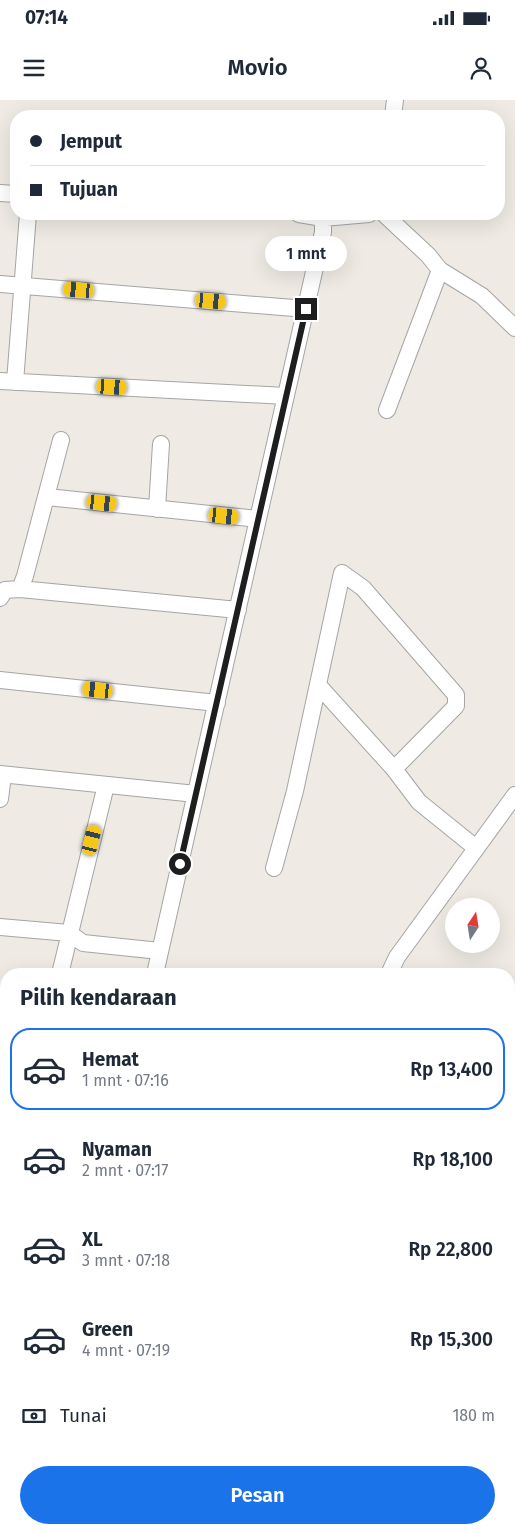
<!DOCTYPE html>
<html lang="id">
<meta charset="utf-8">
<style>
body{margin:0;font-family:"Fira Sans",sans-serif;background:#f6f6f7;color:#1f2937;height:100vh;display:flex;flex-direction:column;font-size:19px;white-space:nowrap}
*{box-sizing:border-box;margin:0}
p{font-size:16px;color:#747a83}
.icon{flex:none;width:28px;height:28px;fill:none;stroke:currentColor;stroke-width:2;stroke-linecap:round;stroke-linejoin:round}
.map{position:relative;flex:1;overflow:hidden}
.side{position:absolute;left:0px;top:868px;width:515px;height:566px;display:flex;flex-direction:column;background:#fff;border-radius:20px 20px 0 0;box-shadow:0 5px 20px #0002}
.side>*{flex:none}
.top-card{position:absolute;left:10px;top:10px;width:495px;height:110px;border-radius:20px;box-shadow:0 5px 20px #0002;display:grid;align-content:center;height:110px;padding:0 20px;background:#fff}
.needle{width:32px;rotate:12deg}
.tools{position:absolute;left:445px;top:798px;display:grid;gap:10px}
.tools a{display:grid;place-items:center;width:55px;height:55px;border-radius:50%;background:#fff;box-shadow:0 5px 20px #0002;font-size:25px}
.end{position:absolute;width:22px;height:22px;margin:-11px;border:6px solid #1e1e1e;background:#fff;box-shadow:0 0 0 2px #fff}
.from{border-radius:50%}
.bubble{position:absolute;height:35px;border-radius:18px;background:#fff;box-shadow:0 5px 20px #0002;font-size:16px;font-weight:600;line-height:35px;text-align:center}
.car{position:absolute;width:15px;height:30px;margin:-15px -8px;border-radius:6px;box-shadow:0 0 4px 1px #0007;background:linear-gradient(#f5c518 24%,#345 0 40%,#f5c518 0 76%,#345 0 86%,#f5c518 0)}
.top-card b{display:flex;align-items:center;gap:18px;height:48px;font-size:19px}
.top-card b+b{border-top:1px solid #e0e1e3}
.top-card i{width:12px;height:12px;background:#1f2937}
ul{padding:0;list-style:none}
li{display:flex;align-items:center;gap:15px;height:82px;margin:0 10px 8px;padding:0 10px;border:2px solid transparent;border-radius:20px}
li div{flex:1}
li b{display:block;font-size:19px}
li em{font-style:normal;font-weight:600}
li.current{border-color:#1a73e8}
li>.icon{width:45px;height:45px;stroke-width:1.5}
h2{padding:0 20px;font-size:22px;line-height:60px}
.pay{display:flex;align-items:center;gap:12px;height:55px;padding:0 20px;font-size:19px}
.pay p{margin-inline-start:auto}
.cta{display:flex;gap:10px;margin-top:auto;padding:10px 20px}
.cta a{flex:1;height:58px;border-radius:30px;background:#1a73e8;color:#fff;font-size:20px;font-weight:600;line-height:58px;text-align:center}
.status{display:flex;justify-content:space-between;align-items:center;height:35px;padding:0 25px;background:#fff;direction:ltr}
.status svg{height:14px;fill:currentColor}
header{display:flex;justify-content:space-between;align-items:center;height:65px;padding:0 20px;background:#fff;font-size:22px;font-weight:600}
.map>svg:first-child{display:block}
</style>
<div class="status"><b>07:14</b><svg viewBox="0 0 49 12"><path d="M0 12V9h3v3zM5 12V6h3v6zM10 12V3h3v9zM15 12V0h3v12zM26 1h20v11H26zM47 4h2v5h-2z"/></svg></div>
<header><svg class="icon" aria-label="menu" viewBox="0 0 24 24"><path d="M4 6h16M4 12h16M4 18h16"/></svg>Movio<svg class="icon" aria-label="person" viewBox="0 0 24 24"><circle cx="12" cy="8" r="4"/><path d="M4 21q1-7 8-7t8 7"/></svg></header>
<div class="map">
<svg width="515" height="1433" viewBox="0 0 515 1433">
<rect width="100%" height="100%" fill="#efebe4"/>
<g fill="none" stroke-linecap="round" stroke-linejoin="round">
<defs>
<path id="street" d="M393,16L395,0
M0,93L16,94
M384,114L428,155L440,170L387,310
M323,118L369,114
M440,170L482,196L515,228
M0,184L306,209
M0,281L286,296
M15,282L28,114
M47,397L258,419
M157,409L161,344
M20,489L238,510
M0,498L5,490L20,489L25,476L61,340
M0,580L217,603
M319,586L394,669L419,702L476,748
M0,674L196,694
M0,699L3,675
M274,768L295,691L342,473L363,488L456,595V606L394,669
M0,827L69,833L83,843L160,851
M60,874L106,685
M155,874L323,132V118L299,114
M389,874L397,857L515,695
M0,1379L6,1383
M437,1428L444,1433
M122,1433L124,1428"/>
<path id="secondary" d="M0,1041L6,1042
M509,1138L515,1139"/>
</defs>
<use href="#street" stroke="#a5a5a5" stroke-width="18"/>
<use href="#secondary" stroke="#6b7406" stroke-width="26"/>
<use href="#street" stroke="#fff" stroke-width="16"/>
<use href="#secondary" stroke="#f7f9b8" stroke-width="24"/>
</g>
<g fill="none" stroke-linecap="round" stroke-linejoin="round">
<path stroke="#1e1e1e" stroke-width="6" d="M180,764L306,209"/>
</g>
</svg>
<div class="tools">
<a><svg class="needle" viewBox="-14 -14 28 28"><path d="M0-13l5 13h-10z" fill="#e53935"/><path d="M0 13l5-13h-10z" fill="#747a83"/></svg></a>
</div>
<i class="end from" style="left:180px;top:764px"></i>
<i class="end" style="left:306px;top:209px"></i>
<div class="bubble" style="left:265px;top:136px;width:82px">1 mnt</div>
<i class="car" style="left:79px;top:190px;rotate:275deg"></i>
<i class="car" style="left:211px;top:201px;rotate:95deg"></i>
<i class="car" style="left:112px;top:287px;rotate:93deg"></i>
<i class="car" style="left:102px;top:403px;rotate:96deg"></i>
<i class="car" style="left:224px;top:416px;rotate:96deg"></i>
<i class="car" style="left:98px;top:590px;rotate:276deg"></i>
<i class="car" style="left:92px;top:740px;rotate:14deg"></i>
<div class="top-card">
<b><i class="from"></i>Jemput</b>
<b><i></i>Tujuan</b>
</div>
<section class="side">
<h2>Pilih kendaraan</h2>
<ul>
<li class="current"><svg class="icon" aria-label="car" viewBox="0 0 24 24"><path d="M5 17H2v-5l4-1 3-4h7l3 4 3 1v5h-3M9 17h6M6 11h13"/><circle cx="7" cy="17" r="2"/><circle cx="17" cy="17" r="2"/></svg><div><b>Hemat</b><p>1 mnt · 07:16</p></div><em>Rp 13,400</em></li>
<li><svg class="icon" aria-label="car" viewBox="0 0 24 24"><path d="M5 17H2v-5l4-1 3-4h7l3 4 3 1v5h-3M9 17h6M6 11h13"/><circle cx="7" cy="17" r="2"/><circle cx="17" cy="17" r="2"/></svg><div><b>Nyaman</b><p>2 mnt · 07:17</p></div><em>Rp 18,100</em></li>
<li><svg class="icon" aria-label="car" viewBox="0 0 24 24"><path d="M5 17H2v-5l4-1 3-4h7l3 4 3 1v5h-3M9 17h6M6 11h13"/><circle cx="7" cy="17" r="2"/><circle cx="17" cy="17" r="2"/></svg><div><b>XL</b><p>3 mnt · 07:18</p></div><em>Rp 22,800</em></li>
<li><svg class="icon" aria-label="car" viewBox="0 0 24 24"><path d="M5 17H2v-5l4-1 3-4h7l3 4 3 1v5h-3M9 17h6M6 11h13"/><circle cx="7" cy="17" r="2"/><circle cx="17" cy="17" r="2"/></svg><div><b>Green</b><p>4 mnt · 07:19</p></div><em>Rp 15,300</em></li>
</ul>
<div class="pay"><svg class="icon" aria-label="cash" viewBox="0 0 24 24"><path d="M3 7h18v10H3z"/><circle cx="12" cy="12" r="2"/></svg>Tunai<p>180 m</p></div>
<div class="cta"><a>Pesan</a></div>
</section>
</div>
